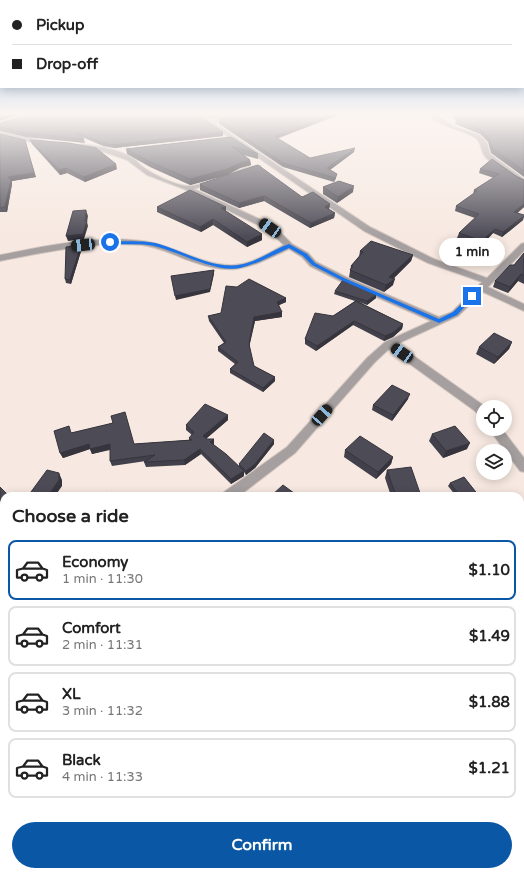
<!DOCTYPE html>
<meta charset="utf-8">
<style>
body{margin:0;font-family:"Varela Round",sans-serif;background:#f2f2f2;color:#222;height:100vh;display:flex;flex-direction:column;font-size:15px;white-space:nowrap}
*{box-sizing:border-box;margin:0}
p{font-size:13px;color:#767676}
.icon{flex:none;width:22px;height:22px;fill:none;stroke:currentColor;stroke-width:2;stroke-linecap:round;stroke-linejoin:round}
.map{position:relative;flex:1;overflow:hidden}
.side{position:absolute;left:0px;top:492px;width:524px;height:384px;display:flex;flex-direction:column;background:#fff;border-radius:12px 12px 0 0;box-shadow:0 2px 10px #0003}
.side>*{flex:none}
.top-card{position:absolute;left:0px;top:0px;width:524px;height:88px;box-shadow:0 2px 10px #0003;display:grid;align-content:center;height:88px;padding:0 12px;background:#fff}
.tools{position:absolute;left:476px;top:400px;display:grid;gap:8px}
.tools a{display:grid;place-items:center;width:36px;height:36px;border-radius:50%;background:#fff;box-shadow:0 2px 10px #0003;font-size:20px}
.end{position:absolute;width:18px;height:18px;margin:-9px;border:5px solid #1a73e8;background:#fff;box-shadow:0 0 0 2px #fff}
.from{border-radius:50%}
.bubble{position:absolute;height:28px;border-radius:14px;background:#fff;box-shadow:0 2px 10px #0003;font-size:13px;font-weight:700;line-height:28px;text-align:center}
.car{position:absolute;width:12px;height:24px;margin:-12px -6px;border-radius:5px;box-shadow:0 0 3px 1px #0007;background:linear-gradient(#222 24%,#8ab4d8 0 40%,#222 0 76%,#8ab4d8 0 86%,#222 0)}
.top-card b{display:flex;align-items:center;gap:14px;height:38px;font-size:15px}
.top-card b+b{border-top:1px solid #e0e0e0}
.top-card i{width:10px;height:10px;background:#222}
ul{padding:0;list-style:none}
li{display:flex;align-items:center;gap:12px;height:60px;margin:0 8px 6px;padding:0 4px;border:2px solid #e0e0e0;border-radius:8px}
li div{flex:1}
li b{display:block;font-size:15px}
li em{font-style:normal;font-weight:700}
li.selected{border-color:#0a57a6}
li>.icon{width:36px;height:36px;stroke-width:1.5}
h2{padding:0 12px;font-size:18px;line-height:48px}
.primary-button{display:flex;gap:8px;margin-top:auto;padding:8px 12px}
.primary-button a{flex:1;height:46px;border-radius:24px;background:#0a57a6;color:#fff;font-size:16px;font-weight:700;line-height:46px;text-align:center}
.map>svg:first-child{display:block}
</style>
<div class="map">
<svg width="524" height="876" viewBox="0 0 524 876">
<rect width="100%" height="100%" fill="#f7e9e1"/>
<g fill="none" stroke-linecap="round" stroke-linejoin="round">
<defs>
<path id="minor" d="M195,114H202L212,121L225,114H232L216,124L370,227L434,259L487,278L521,244L524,243V251L488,287L524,304V311L483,292L458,316L397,344L483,405L485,407H483V417L479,416L475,411L389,349L375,362L295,453L239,496H222L224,492L287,447L367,358L385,342L431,321L340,281L310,266L302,257L289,249C244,270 234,277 185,259C171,253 157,247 142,245C94,241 46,252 0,261V255C46,246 95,235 142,241C175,244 208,271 242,264C257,261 270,252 284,245L273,235L260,226L184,189L147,175L127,160L104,152L79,147L78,146L81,144C98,146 119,149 134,159C137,161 140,165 143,167C152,174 177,186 188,186C210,186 243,163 261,166V168L194,189L266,222L279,231L292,244L308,253L316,262L346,277L439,317L452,312L482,282L428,263L364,231Z
M427,114H434L453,126L479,135L487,143L490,154L524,179V184C517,182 487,161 484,155C480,148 482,142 474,137C458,128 442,128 427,114Z
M0,132L47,141L50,143L47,145L0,136Z
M489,429H502L524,458V472L520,471Z
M4,634V650L0,652V636Z
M0,656L4,658V677L0,676Z
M520,774L524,775V793L520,792Z
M208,872H231L233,876H210Z"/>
</defs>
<use href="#minor" stroke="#d3c7c0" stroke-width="2"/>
<use href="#minor" fill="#a69fa0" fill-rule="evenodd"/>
</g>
<path fill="#42404a" d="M204,114H222L212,119Z
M454,114H524V177L491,153L488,142L480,134L455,124L456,120L453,118Z
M219,120L278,139L310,158L354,152L330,170L336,178L334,182L283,167L219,124Z
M0,123L223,132V136L114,148L103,146L82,137L84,139L85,143L26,137L0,131Z
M0,134L36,177L12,181V184L7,212H0Z
M231,137L258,154V159L243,155L250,160L251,165L240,168L227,175L190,185L150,167L127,154L126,149Z
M30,140L117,169L85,182L67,173L60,175L32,144Z
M480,169L516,176L524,207L517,213L524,215L523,220L502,237L493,233L481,246L457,238L459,233L475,218L455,211L456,206L473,194L474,190L494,178L479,173Z
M200,184L302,197L330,204L329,209L335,213L334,218L310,228L264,201L239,208L200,190Z
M323,187L353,192L337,203L323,194Z
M157,207H226V211L262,240L247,247L213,225L201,232L157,212Z
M81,245L82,248L71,284L66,283L65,279Z
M360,251L413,255L411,261L393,279V285L384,292L349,277L351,266L359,257Z
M524,253V284L518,281L508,293L493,287L495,281L514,265Z
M335,291L376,298L367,305L359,302L403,324L402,329L393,337L384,341L353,325L316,351L305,344V339L333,316L355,301L334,294Z
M286,298V302L279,305L282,317L255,321L249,346L254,366L275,377V381L263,392L230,373V369L235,364L218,351V347L224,343L209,321L208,316Z
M512,342L509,349L494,364L476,354L479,347Z
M408,399L392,421L372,410L373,405Z
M228,415V420L206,439H214V445L239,467V464L274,440V444L255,468L246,475L244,472V476L231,484L201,454L185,465L146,467L144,462L146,461L112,466L110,461V450L92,454L90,449L63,458L60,453L72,433L113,423L134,444L189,440V438L192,435L186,430V425Z
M432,434L467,449L443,458L429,441Z
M345,450L393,457L391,464L376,479L344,457Z
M387,470L421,496H391L385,478Z
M450,483L479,496H456L448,486Z
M520,529H524V552L520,553Z
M4,536V560L0,559V543Z
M429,872H453L451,876H434Z
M474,872H503L502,876H473Z"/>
<path fill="#36343c" d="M9,114H22L0,121V117Z
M215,114H222L212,119V115Z
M332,114H341L274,140V136Z
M223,132V136L114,148L113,145Z
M25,140L36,177L12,181V184L7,212L5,207L8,177Z
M355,148L354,152L327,172V168Z
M250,160L251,165L240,168L227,175L190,185V179L240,163Z
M116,164L117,169L85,182L84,177Z
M66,168L67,173L60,175L59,170Z
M337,174L336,178L334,182L335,178Z
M354,186L353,192L337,203L338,197Z
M264,196V201L239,208V203Z
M330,204L329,209L324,212L325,207Z
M524,204V207L513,217L514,212Z
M226,207V212L221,208Z
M86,210L88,216L87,222L88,226L84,239L68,241L66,236L85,221Z
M335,213L334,218L310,228L311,223Z
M524,216L523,220L502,237L503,232Z
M213,219V225L201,232L200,227Z
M495,229L493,233L481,246L482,241Z
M262,234V240L247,247V242Z
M81,245L82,248L71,284L70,280Z
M413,255L411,261L388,284L389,277Z
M214,270V274L210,292L176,300L175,296Z
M521,274L518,281L508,293L510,287Z
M395,279L393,285L384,292L386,285Z
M376,295V298L367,305V301Z
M286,298V302L277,306V302Z
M282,312V317L255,321L249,348V344L254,317Z
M354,321L353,325L316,351L317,346Z
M403,324L402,329L393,337L384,341L385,336Z
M512,342L509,349L494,364L498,357Z
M275,377V381L263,392V388Z
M410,394L408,399L392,421L393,415Z
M228,415V420L203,441V436Z
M214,439V444L210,447V442Z
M274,440V444L255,468L246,475V471Z
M470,443L467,449L443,458L446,451Z
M89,444H110L111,449L92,454L90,449L63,458L60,453Z
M200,449L201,454L185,465L184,460Z
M393,457L391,464L376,479L378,472Z
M244,471V476L231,484V479Z
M59,473L62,480V486L55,496H48Z"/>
<path fill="#4d4b56" stroke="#36343c" d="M0,114H9L0,117Z
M29,114H197L223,132L113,145L102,143L77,132L76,133L84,139L25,133L0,127V123Z
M229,114H332L274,136L310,158L355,148L327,168L337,174L335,178L283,163L219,120Z
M454,114H524V171L493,149L489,138L481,130L456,120L462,118Z
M0,134L25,140L34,173L8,177L11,180L5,207L0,208Z
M231,137L258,154L231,146L250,160L240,163L227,169L190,179L150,162L126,149Z
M30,140L69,143L96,148L116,164L84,177L66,168L59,170Z
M492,159L516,176L524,180V204L514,212L524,215V216L503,232L495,229L482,241L459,233L479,214L456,206L477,191L474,190L499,174L480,169Z
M258,165L302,197L313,192L330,204L325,207L335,213L311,223L264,196L239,203L200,185H202L200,184Z
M339,181L354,186L338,197L323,187Z
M190,190L226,207L221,208L262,234L247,242L213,219L200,227L157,207Z
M86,210L85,221H87L83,234L66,236L73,211Z
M371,241L413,255L389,277L395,279L386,285L350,270L353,266H351L363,252L360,251Z
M81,245L70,280L65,279L66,247Z
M524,253V276L521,274L510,287L495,281L510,265H514Z
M214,270L210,289L175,296L171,276Z
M249,279L286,298L277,302L282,312L254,317L249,344L254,366L275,377L263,388L230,369L238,362L218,347L226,342L208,316L221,313L226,286L237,287Z
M343,280L376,295L367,301L335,291Z
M356,301L403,324L394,332L385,336L354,321L317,346L305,339L315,313L333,316Z
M494,333L512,342L498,357L479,347Z
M392,385L410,394L393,415L373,405Z
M205,404L228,415L203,436L207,439H214L210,442L226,454L244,471L231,479L200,449L184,460L144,462L155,455L110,461V444L90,449L89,444L60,453L54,431L69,426L71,433L113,423L111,416L125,412L134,444L192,440L189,438L194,432L186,425Z
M455,426L470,443L446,451L432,434Z
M264,433L274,440L255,464L246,471L239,464Z
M360,436L393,457L378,472L345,450Z
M411,467L421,496H396L387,470Z
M47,470L59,473V480L48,496H28Z
M464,477L479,496H460L450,483Z
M283,485L298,496H271Z
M0,487L9,496H4V535L0,530Z
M107,492L111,496H102Z
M520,529H524V547H520Z
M4,536V555L0,554V543Z
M4,764V796L0,787V768Z
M433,872H453L451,876H439Z
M476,872H503L502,876H476Z"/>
<linearGradient id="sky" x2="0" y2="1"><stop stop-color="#83b9ec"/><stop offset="0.48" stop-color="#fbf5f2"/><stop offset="1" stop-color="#fbf5f2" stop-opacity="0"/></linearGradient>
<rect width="524" height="237" fill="url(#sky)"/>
<path fill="#1a73e8" d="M110,241C124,242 146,240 159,244C183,251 213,269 238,265C256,263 272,250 289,244L307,254L315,263L344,278L439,319L453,312L471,295L475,296L457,315L439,323L341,280L312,265L303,256L289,248C273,255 257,264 240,268C217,273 181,253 158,247C143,242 124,246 109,243Z"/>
</svg>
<div class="tools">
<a><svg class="icon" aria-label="locate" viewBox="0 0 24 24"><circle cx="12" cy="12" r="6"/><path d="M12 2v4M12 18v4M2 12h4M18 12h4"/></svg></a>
<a><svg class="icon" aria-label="layers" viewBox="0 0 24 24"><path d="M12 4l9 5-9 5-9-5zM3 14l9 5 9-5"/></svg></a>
</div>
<i class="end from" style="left:110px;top:242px"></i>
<i class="end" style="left:472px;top:296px"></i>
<div class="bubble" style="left:439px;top:238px;width:66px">1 min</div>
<i class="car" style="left:270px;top:228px;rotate:305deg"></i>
<i class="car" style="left:83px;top:245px;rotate:264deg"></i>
<i class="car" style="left:402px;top:353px;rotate:305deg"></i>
<i class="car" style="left:322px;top:415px;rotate:42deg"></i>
<div class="top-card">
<b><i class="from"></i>Pickup</b>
<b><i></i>Drop-off</b>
</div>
<section class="side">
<h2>Choose a ride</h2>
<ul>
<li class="selected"><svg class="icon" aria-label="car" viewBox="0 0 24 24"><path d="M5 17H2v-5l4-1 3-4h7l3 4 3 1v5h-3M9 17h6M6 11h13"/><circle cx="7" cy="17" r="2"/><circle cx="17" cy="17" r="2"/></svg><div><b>Economy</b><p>1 min · 11:30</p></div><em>$1.10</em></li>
<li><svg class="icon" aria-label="car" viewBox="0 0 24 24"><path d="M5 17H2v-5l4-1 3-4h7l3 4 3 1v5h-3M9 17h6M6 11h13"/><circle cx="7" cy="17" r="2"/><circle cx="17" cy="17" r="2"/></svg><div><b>Comfort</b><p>2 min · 11:31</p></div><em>$1.49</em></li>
<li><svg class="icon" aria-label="car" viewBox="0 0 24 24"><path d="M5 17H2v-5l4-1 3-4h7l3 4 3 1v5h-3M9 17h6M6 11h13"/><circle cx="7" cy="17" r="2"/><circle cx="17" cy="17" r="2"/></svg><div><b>XL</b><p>3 min · 11:32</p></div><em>$1.88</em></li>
<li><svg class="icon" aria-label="car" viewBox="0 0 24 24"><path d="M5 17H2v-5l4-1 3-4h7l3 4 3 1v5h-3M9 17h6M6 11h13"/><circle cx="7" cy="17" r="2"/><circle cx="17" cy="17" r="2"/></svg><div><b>Black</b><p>4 min · 11:33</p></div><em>$1.21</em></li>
</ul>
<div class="primary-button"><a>Confirm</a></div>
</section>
</div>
